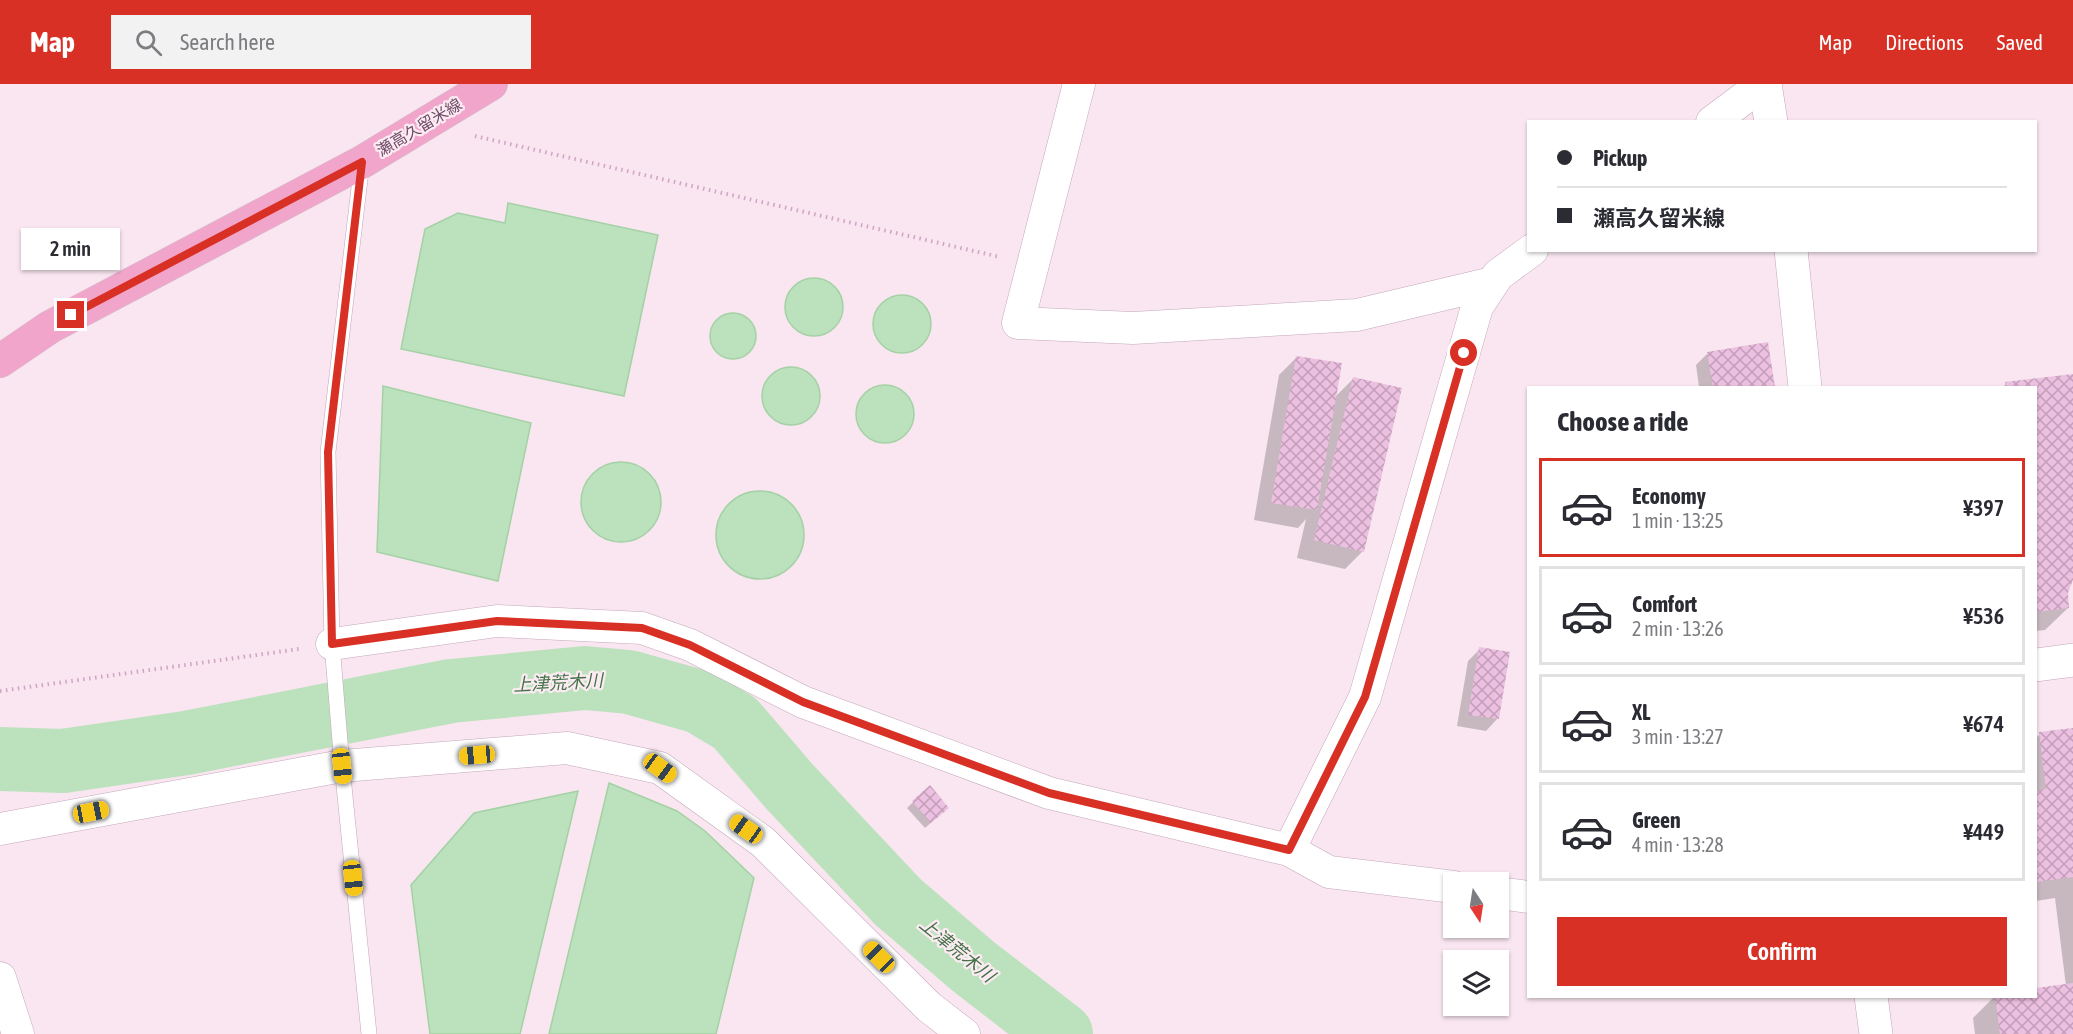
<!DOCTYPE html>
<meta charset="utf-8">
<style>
body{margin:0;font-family:"Asap Condensed","Noto Sans JP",sans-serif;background:#f2f2f3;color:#2b2b33;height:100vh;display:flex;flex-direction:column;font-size:22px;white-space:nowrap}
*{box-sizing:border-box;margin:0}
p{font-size:20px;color:#7c7c81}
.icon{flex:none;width:33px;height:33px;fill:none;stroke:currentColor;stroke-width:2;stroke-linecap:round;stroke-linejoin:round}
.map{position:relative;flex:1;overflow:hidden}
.drawer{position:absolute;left:1527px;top:302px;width:510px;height:612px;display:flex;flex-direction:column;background:#fff;border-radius:0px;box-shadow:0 2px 4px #0004}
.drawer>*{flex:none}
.banner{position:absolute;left:1527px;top:36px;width:510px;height:132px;border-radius:0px;box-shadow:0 2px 4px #0004;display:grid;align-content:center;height:132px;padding:0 30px;background:#fff}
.needle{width:39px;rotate:168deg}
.controls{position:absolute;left:1443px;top:788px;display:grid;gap:12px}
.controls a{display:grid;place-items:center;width:66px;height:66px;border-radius:0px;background:#fff;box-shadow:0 2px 4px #0004;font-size:30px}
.end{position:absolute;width:27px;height:27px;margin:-14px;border:8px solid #d93025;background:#fff;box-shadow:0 0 0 3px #fff}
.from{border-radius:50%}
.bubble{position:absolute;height:42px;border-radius:0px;background:#fff;box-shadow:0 2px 4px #0004;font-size:20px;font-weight:600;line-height:42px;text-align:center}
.car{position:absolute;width:18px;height:36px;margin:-18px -9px;border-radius:8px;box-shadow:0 0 4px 2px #0007;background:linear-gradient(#f5c518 24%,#345 0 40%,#f5c518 0 76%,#345 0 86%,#f5c518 0)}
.banner b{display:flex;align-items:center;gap:21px;height:57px;font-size:22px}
.banner b+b{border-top:2px solid #e1e1e2}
.banner i{width:15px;height:15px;background:#2b2b33}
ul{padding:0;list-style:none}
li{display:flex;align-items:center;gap:18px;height:99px;margin:0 12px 9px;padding:0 18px;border:3px solid #e1e1e2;border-radius:0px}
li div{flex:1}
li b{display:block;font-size:22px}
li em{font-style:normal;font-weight:600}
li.on{border-color:#d93025}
li>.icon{width:54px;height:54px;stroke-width:1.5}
h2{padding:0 30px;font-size:27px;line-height:72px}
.action{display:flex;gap:12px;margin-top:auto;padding:12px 30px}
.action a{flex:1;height:69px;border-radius:0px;background:#d93025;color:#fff;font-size:24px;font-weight:600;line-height:69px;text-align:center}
header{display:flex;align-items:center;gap:36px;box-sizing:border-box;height:84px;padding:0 30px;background:#d93025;color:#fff}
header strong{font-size:28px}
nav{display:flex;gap:33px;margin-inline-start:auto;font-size:21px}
.search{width:420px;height:54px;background:#f2f2f3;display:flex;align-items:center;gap:15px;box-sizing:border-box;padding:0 21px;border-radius:0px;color:#7c7c81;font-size:22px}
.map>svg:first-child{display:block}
</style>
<header>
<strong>Map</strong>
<div class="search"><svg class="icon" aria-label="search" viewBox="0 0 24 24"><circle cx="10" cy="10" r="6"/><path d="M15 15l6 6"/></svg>Search here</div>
<nav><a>Map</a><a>Directions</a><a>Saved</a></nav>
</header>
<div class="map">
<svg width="2073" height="950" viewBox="0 0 2073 950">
<defs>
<pattern id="building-cross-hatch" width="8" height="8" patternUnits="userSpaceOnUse" patternTransform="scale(1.5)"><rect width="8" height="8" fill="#ecc0e0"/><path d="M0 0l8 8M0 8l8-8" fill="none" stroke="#c39eb9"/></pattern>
</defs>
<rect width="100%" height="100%" fill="#f9e6f0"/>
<path fill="#bce1bd" stroke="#a4d1a5" stroke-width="1.5" d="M508,119L658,151L624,312L401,265L425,145L458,129L505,139Z
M785 223a29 29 0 1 1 58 0a29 29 0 1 1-58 0Z
M873 240a29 29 0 1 1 58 0a29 29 0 1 1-58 0Z
M710 252a23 23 0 1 1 46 0a23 23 0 1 1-46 0Z
M762 312a29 29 0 1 1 58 0a29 29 0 1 1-58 0Z
M856 330a29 29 0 1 1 58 0a29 29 0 1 1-58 0Z
M383,302L531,339L498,497L377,468Z
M581 418a40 40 0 1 1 80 0a40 40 0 1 1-80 0Z
M716 451a44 44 0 1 1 88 0a44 44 0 1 1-88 0Z
M609,699L677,727L705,747L754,794L716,950H549Z
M578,707L520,950H430L411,801L474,729Z"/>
<path fill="#0003" d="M1708,269L1774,303H1699L1696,281Z
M1296,274L1335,313L1353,295L1363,467L1345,485L1297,474L1306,435L1298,444L1254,436L1279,291Z
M2073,292V492L2066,509L2068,524L2045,546L2036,547V303H2003L2006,300Z
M1480,565L1498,634L1486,647L1457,642L1468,577Z
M2073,646V950H1975L1973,934L1995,912H2036V906L2066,902L2055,814L2036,817V654L2040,650Z
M929,703L942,729L925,744L907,724Z"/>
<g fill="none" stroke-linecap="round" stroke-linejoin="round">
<path stroke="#bce1bd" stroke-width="64" d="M0,675L63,677L186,659L451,607L585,594L629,598L700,618L735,639L789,702L898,818L974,883L1061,950"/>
</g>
<path fill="url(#building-cross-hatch)" d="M1768,258L1775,303H1713L1707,268Z
M1296,272L1342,279L1317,426L1271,419Z
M2073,290V496L2068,509L2069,524L2036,528V303H2006L2005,298Z
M1353,293L1402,304L1364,468L1314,456Z
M1479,563L1510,568L1499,635L1468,631Z
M2073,644V793L2036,798V707L2046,705L2039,648Z
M930,701L949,724L931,739L912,717Z
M2073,899V950H2000L1995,912H2036V904Z"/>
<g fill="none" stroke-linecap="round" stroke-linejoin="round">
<defs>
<path id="lane" d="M362,78L328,368L332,560L342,682L369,950"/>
<path id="street" d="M1079,0L1018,239L1133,244L1357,231L1492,199
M1712,38L1763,0
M332,560L497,537L642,544L690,561L803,618L1049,709L1289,766L1329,788L1454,803
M0,745L342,682L567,664L660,684L763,758L929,923L964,950
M1289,766L1365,613L1477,223L1498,191L1532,166
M1498,809L1528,813
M0,894L18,950"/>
<path id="secondary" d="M1765,0L1771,38
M1791,166L1805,303
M2036,581L2073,576
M1871,912L1876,950"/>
<path id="primary" d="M0,277L50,243L362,78L491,0"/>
</defs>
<use href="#lane" stroke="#c4a8bb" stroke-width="16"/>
<use href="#street" stroke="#c4a8bb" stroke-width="33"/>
<use href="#secondary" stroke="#c5a5bb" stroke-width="34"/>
<use href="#primary" stroke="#d1c6ce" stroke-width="34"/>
<path stroke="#d0a4c4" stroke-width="4" stroke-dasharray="1.5 4.5" stroke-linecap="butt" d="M475,52L1000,173
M0,607L299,565"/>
<use href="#lane" stroke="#fff" stroke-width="15"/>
<use href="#street" stroke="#fff" stroke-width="32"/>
<use href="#secondary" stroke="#fff" stroke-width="33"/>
<use href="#primary" stroke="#f1a5cb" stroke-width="33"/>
</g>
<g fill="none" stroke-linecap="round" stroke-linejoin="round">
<path stroke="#d93025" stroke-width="8" d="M71,231L362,78L328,368L332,560L497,537L642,544L690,561L803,618L1049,709L1289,766L1365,613L1464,269"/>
</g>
<g text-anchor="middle" stroke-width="4.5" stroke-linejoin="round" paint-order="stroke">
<g font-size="16" fill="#6f4e67" stroke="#fdebf4">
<text transform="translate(419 43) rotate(-31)" y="6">瀬高久留米線</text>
</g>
<g font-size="18" font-style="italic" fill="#437346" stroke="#fdebf4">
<text transform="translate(558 599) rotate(-3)" y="6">上津荒木川</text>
<text transform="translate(957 866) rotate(39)" y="6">上津荒木川</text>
</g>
</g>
</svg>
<div class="controls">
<a><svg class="needle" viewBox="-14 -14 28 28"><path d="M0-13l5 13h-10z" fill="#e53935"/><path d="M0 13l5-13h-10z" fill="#7c7c81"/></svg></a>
<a><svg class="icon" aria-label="layers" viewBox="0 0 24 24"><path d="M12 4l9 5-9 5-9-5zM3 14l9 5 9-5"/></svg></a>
</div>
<i class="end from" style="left:1464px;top:269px"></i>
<i class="end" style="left:71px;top:231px"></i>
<div class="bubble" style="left:21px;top:144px;width:99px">2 min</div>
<i class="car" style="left:477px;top:671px;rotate:265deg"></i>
<i class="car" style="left:342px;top:682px;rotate:174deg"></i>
<i class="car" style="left:660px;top:684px;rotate:126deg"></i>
<i class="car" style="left:91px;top:728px;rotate:79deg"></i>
<i class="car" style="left:746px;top:745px;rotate:305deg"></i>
<i class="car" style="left:353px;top:794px;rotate:174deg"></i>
<i class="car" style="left:879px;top:873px;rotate:315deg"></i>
<div class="banner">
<b><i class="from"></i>Pickup</b>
<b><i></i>瀬高久留米線</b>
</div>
<section class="drawer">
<h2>Choose a ride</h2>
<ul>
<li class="on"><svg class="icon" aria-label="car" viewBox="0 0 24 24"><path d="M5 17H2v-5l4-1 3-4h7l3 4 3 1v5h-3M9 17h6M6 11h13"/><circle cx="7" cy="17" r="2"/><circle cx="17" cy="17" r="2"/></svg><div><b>Economy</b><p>1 min · 13:25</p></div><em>¥397</em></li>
<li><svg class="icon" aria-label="car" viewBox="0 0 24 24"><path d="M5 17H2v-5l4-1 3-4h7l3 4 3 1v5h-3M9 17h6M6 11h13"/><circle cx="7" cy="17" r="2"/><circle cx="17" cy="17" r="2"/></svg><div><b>Comfort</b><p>2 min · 13:26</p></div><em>¥536</em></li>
<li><svg class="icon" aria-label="car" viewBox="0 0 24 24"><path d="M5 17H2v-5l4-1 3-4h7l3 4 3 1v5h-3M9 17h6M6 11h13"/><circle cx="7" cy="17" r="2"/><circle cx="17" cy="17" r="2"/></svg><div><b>XL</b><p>3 min · 13:27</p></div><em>¥674</em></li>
<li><svg class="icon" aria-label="car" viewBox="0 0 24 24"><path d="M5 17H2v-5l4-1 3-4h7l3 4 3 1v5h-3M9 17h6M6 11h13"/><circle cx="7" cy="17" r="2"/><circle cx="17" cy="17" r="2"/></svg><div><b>Green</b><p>4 min · 13:28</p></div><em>¥449</em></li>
</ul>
<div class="action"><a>Confirm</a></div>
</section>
</div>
